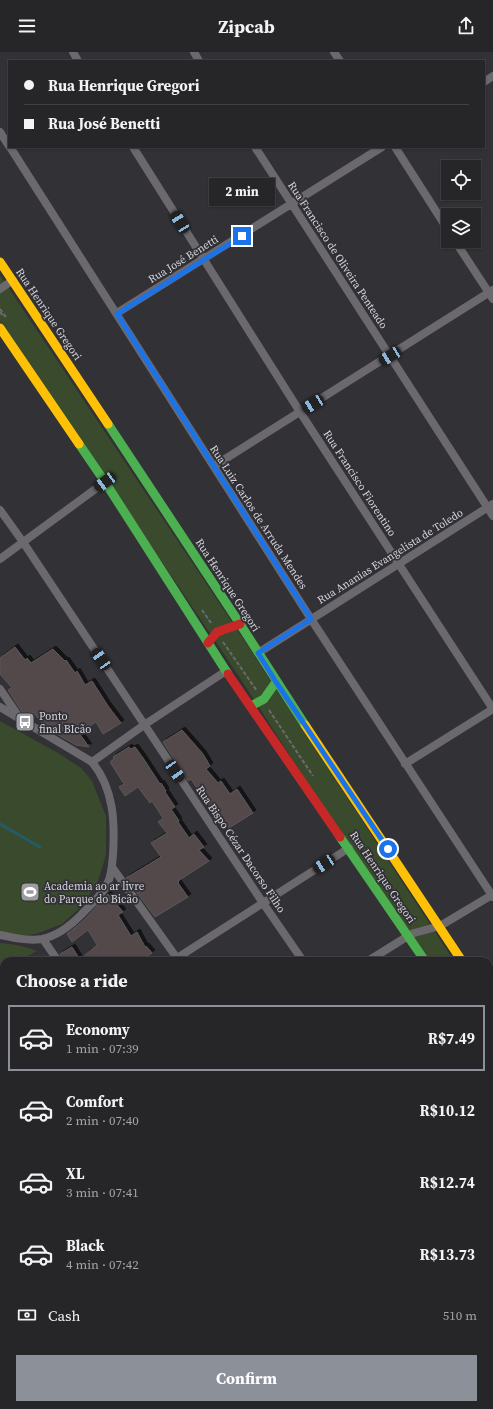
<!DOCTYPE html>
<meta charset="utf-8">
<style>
body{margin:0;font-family:"Source Serif 4",serif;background:#323134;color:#f1f3f6;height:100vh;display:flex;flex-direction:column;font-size:15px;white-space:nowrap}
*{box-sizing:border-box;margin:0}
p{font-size:13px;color:#a4a5a8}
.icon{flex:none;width:22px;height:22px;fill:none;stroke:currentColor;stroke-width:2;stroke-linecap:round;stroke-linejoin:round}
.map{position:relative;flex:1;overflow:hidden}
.side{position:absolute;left:0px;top:905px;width:493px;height:452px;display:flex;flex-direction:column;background:#262528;border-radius:12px 12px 0 0;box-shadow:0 1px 3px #0004,0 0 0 1px #424245}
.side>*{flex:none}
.guide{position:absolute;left:8px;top:8px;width:477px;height:88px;border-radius:0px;box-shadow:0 1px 3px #0004,0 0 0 1px #424245;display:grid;align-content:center;height:88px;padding:0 16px;background:#262528}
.fabs{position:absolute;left:441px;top:108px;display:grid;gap:8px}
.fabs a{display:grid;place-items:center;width:40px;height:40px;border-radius:0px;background:#262528;box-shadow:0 1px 3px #0004,0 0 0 1px #424245;font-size:20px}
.end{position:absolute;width:18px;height:18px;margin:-9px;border:5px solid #1a73e8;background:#fff;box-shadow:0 0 0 2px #fff}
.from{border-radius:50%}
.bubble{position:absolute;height:28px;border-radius:0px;background:#262528;box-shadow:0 1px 3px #0004,0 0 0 1px #424245;font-size:13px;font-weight:700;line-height:28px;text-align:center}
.car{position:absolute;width:12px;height:24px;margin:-12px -6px;border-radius:5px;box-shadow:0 0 3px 1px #0007;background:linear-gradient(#222 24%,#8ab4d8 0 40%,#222 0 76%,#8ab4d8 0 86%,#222 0)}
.guide b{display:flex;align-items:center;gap:14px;height:38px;font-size:15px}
.guide b+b{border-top:1px solid #424245}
.guide i{width:10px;height:10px;background:#f1f3f6}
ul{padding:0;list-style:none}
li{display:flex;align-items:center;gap:12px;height:66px;margin:0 8px 6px;padding:0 8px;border:2px solid transparent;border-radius:0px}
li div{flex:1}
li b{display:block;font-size:15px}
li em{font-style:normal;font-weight:700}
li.active{border-color:#8c9099}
li>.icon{width:36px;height:36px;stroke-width:1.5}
h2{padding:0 16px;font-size:18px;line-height:48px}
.pay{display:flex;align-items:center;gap:10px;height:44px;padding:0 16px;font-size:15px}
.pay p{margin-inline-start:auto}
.button{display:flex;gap:8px;margin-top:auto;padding:8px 16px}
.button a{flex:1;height:46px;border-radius:0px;background:#8c9099;color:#fff;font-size:16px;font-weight:700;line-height:46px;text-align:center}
header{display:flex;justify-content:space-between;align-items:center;height:52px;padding:0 16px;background:#262528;font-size:18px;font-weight:700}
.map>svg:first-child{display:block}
</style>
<header><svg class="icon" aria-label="menu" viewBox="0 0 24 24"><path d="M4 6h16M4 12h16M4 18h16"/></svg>Zipcab<svg class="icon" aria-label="share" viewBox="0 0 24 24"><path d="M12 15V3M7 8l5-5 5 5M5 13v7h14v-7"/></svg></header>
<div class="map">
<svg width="493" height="1357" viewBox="0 0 493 1357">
<defs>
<filter id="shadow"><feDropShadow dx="3" dy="-3" stdDeviation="0" flood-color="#0009"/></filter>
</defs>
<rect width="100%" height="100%" fill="#323136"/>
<path fill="#3a4b2d" d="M0,223L248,594L454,909H422L240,626L0,269Z
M0,669L58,701L81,716L92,729L106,764V803L98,829L83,853L62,872L36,882L18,884L0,881Z
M0,891C13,892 25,894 37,899L18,909H4V916L0,918Z
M489,963L493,969V1018L489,1012Z"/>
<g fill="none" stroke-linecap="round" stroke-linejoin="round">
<path stroke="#245b68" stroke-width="3" d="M0,772L40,795"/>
</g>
<path fill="#534a4c" stroke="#595759" filter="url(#shadow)" d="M15,595L25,608L27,606L31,611L53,597L65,609L66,608L75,621L77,619L85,633L92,629L108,654L121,671L103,682L96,670L79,681L89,695L76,693L46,676L33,660L26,664L24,663L8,638L12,636L0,622V606Z
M182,678L203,702L210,714L206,717L218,731L221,729L230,742L237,737L253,761L229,776L221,763L216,766L191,727L188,729L163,690Z
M129,695L131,697L135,695L143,706L160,732L161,731L166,739L165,740L175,755L171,757L179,769L178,770L189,786L194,782L204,795L199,798L209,809L178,829L179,830L178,831L188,845L155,865L126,826L161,805L151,791L167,781L158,770L163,766L152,749L150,751L138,735L125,744L119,735L124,732L110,710L114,707L113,705Z
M108,842L123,860L118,863L131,884L137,880L145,895L146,894L152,901L140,909H87L84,904L97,893L88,878L72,890L67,882L85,867Z
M72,895L79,906L74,909H63L60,902Z"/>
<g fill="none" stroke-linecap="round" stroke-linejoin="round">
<path stroke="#6c6a6f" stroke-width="2" stroke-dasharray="4 2" stroke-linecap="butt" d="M0,257L6,265
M0,260L4,265
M202,558L211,571
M223,590L257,639
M269,658L313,724
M489,985L493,991"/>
<path stroke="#6b686e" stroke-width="8" d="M73,0L78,9
M194,0L199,9
M334,0L340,9
M484,30L493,24
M0,80L9,94
M10,95L311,567L493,845
M133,95L300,360L493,657
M255,95L493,464
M395,95L448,178
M455,189L493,247
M0,237L13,228
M117,261L382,95
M214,414L493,238
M0,458L23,490L263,851L303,909
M0,507L105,430
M258,601L493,452
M0,637L19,665
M0,655L92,710C114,737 115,770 113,803C112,812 112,822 108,830C103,843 90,853 81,863C71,873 57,884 42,887C28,889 14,886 0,883
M92,710L144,673L226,619
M405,712L493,657
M112,815L179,909
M43,887L58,909
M177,906L349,796
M368,909L408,884L414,881L440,874L492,843
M0,1009L4,1013
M0,1138L4,1135
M489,1186L493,1192
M0,1197L4,1203
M107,1353L109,1357
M228,1353L231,1357
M352,1353L355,1357
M477,1353L480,1357"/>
<path stroke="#4caf50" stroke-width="9" d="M108,372L240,572L305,673
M79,392L105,430L228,622
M251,654L264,647L276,630
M340,785L425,909
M489,1004L493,1010
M489,1101L493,1098
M75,1357L82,1353"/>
<path stroke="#ffc107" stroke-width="9" d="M0,210L108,372
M0,276L79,392
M305,673L462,909
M489,951L493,958"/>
<path stroke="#c62828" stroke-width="9" d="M208,591L217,580L240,572
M228,622L340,785"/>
</g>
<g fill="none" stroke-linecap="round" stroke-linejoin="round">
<path stroke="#1a73e8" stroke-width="5" d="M242,184L117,262L311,567L258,601L276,630L388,797"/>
</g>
<defs>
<symbol id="bus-square" viewBox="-11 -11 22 22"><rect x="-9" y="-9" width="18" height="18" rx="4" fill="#9d9ca0" stroke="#313037"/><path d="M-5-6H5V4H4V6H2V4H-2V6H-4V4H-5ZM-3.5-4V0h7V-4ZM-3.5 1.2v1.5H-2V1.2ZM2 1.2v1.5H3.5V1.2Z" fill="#fff"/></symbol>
<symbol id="stadium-square" viewBox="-11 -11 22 22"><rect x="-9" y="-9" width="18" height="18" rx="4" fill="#9d9ca0" stroke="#313037"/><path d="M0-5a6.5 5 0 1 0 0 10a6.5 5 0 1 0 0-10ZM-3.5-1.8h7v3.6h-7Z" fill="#fff"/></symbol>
</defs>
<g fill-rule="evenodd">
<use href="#bus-square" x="14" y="659" width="22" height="22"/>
<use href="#stadium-square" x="19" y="829" width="22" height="22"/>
</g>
<g text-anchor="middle" stroke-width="3.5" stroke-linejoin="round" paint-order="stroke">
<g font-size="11" fill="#d6d5d9" stroke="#313037">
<text transform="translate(338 203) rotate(57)" y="4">Rua Francisco de Oliveira Penteado</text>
<text transform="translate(183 207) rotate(-32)" y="4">Rua José Benetti</text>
<text transform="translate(49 262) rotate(56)" y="4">Rua Henrique Gregori</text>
<text transform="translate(360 431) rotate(57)" y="4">Rua Francisco Fiorentino</text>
<text transform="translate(259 465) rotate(57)" y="4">Rua Luiz Carlos de Arruda Mendes</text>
<text transform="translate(390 504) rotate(-32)" y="4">Rua Ananias Evangelista de Toledo</text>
<text transform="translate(228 533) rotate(57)" y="4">Rua Henrique Gregori</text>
<text transform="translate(241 797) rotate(56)" y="4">Rua Bispo Cézar Dacorso Filho</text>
<text transform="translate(383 825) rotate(56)" y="4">Rua Henrique Gregori</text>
</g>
<g font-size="11" fill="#d6d5d9" stroke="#313037" text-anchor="start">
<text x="39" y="668">Ponto<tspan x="39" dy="13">final BIcão</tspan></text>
<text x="44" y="838">Academia ao ar livre<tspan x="44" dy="13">do Parque do Bicão</tspan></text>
</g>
</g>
</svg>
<div class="fabs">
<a><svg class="icon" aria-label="locate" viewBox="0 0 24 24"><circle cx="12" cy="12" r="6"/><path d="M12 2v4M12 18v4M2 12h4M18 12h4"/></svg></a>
<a><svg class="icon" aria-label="layers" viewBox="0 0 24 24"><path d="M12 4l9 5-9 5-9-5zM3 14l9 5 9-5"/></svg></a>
</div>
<i class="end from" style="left:388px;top:797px"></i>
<i class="end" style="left:242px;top:184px"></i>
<div class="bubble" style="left:209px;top:126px;width:66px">2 min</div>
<i class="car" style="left:180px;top:170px;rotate:328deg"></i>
<i class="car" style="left:390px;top:304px;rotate:238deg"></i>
<i class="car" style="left:313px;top:352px;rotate:239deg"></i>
<i class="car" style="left:105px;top:430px;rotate:234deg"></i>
<i class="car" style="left:101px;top:607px;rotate:326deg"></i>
<i class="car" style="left:175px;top:719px;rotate:146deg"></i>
<i class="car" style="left:324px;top:812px;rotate:237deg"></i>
<div class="guide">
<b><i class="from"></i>Rua Henrique Gregori</b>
<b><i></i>Rua José Benetti</b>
</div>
<section class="side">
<h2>Choose a ride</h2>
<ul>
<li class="active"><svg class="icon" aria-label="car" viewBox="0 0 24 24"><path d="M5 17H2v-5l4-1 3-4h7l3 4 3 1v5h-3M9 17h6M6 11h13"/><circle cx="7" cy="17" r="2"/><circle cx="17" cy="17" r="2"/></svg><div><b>Economy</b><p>1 min · 07:39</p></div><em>R$7.49</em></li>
<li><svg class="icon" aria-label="car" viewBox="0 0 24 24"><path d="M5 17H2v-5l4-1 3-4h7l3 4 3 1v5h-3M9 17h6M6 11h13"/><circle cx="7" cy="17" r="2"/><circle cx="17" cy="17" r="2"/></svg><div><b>Comfort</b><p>2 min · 07:40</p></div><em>R$10.12</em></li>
<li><svg class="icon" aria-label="car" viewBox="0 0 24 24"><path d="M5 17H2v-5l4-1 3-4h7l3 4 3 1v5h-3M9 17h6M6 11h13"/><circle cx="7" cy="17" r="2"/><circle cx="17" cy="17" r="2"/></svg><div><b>XL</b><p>3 min · 07:41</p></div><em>R$12.74</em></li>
<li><svg class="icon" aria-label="car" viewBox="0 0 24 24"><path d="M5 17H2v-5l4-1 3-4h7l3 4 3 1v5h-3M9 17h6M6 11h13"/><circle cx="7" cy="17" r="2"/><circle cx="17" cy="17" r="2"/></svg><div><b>Black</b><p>4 min · 07:42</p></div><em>R$13.73</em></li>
</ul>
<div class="pay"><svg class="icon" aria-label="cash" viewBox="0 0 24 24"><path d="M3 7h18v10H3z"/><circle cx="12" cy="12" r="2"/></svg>Cash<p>510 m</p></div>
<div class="button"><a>Confirm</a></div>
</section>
</div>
